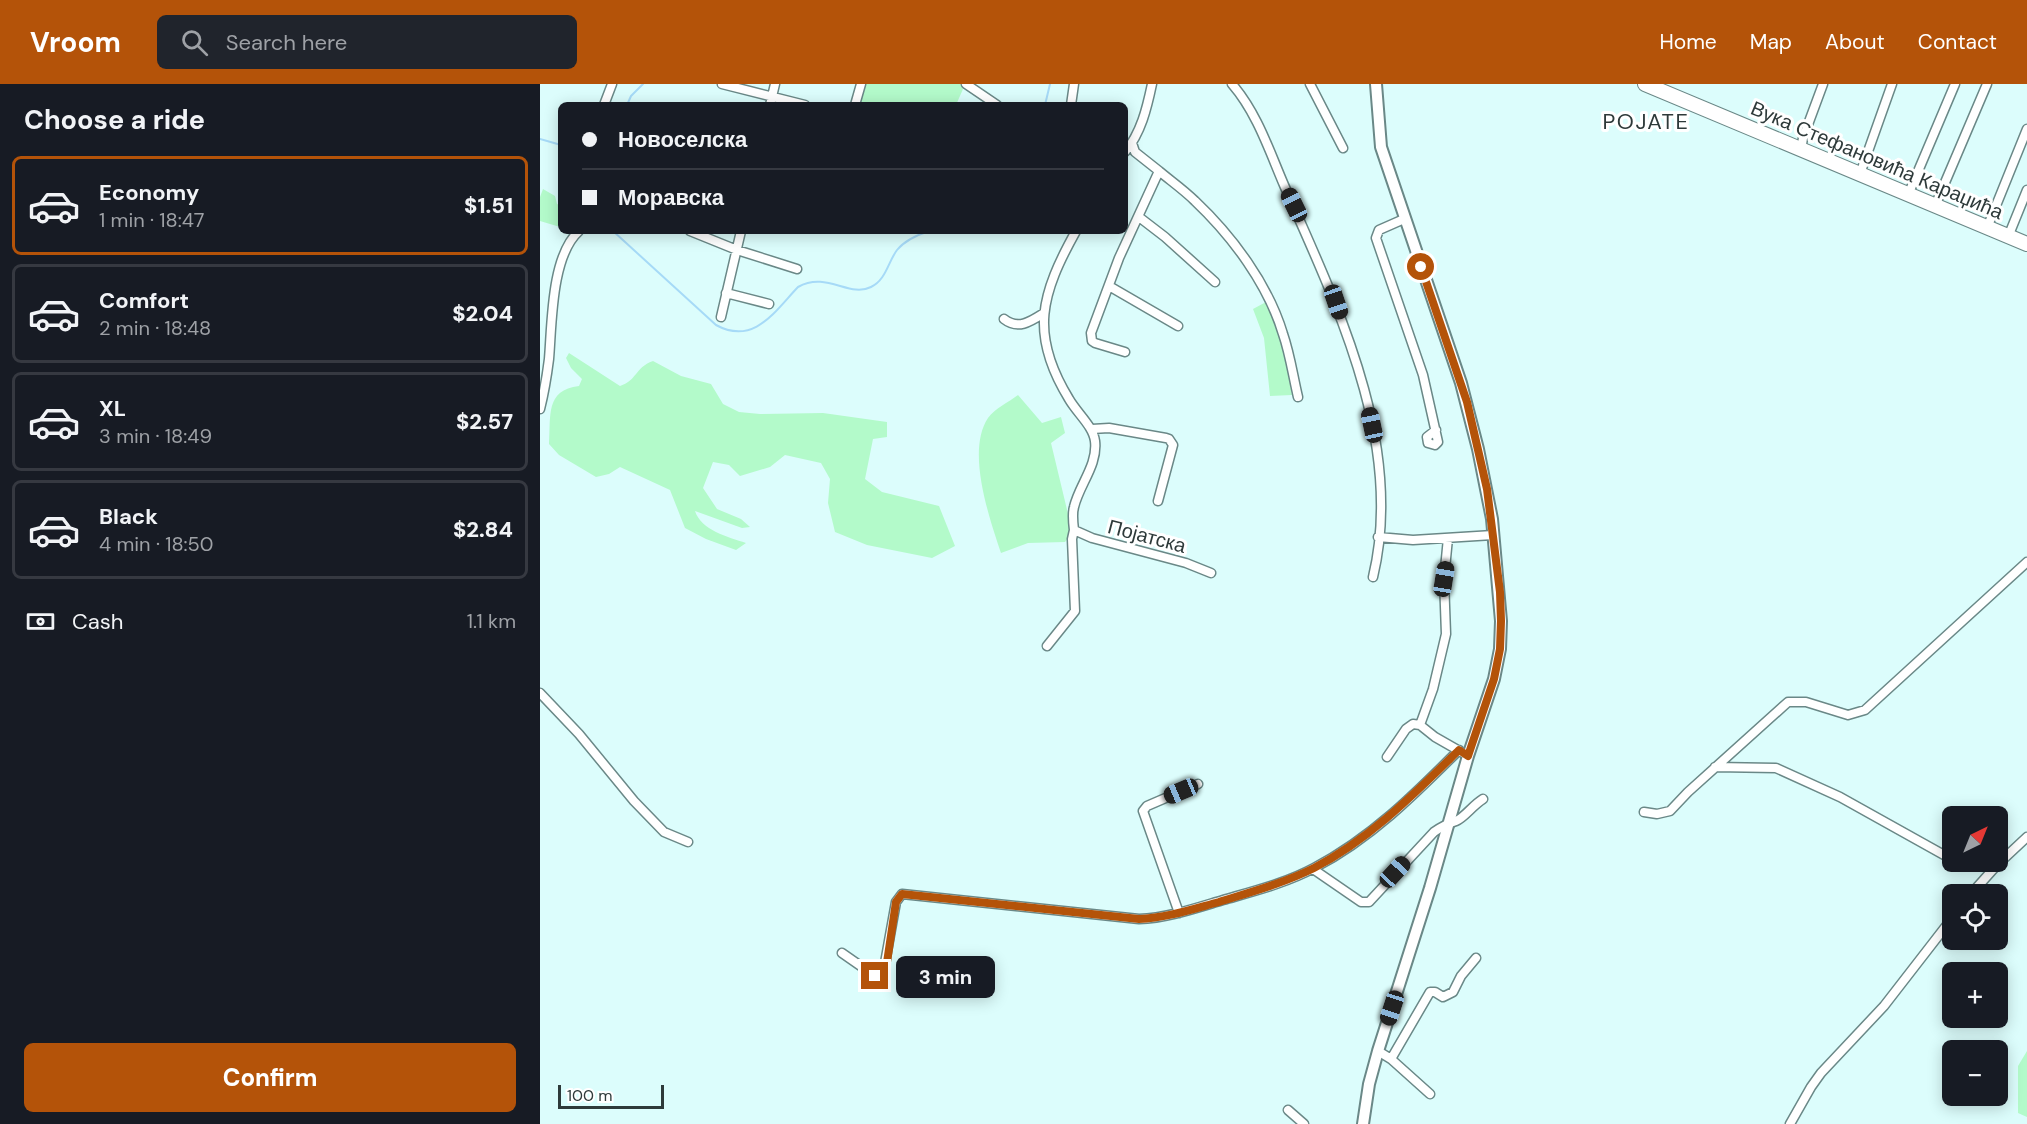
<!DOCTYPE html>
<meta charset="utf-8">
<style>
body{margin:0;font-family:"DM Sans",sans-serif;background:#20242c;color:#f1f3f6;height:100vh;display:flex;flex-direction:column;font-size:22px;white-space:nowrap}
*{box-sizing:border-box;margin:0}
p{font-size:20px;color:#9ea1a6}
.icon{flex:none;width:33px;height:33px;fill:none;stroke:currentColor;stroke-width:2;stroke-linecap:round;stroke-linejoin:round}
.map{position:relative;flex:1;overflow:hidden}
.sheet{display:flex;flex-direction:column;background:#171b24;width:540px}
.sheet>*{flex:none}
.top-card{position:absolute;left:18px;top:18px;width:570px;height:132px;border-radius:9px;box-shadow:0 3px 15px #0003;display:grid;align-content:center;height:132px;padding:0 24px;background:#171b24}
.needle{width:39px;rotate:43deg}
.controls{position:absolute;left:1402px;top:722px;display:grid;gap:12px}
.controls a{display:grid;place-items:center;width:66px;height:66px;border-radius:9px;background:#171b24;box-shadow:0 3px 15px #0003;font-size:30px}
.scale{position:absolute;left:18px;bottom:15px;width:106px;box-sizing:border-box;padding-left:6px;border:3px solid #2e3a3a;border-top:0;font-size:16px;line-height:21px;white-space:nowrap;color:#2e3a3a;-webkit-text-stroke:4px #fff;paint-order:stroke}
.end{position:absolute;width:27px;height:27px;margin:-14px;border:8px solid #b45309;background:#fff;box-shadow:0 0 0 3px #fff}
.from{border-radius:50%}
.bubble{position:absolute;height:42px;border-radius:9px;background:#171b24;box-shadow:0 3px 15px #0003;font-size:20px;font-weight:800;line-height:42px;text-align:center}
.car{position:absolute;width:18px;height:36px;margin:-18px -9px;border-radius:8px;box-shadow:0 0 4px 2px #0007;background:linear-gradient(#222 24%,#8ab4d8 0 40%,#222 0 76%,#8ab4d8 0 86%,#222 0)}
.top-card b{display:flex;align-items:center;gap:21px;height:57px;font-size:22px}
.top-card b+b{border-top:2px solid #363941}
.top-card i{width:15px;height:15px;background:#f1f3f6}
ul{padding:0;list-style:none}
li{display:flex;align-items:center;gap:18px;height:99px;margin:0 12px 9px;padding:0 12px;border:3px solid #363941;border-radius:9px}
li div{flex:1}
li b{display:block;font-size:22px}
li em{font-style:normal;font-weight:800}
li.current{border-color:#b45309}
li>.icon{width:54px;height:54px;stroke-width:1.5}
h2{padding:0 24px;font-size:27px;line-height:72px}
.pay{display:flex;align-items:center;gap:15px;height:66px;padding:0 24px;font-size:22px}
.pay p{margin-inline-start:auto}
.action{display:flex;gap:12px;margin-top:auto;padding:12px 24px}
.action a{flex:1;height:69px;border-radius:9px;background:#b45309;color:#fff;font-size:24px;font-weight:800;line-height:69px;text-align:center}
header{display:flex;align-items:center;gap:36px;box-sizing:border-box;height:84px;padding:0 30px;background:#b45309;color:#fff}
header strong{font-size:28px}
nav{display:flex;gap:33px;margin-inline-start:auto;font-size:21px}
.search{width:420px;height:54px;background:#20242c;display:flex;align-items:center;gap:15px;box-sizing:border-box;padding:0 21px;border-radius:9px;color:#9ea1a6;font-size:22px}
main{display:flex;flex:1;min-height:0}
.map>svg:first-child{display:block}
</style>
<header>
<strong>Vroom</strong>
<div class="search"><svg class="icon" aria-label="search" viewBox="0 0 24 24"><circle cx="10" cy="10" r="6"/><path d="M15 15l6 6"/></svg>Search here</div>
<nav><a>Home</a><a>Map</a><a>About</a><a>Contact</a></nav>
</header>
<main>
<section class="sheet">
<h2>Choose a ride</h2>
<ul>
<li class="current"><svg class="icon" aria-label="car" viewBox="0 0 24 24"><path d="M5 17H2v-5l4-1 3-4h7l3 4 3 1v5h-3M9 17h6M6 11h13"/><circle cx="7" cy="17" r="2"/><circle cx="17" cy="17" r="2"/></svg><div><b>Economy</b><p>1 min · 18:47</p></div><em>$1.51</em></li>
<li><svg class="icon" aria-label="car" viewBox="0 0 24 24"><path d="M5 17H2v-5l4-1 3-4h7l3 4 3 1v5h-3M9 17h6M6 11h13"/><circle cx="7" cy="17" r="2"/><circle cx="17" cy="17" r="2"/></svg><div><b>Comfort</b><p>2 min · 18:48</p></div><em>$2.04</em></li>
<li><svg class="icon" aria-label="car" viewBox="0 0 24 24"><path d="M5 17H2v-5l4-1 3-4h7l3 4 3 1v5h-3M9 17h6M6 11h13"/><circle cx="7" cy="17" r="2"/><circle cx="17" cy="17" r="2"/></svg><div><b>XL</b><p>3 min · 18:49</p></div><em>$2.57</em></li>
<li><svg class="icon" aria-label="car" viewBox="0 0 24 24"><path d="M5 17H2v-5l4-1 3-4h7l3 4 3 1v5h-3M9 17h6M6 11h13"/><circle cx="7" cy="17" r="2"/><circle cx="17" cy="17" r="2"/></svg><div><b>Black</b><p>4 min · 18:50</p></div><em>$2.84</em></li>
</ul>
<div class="pay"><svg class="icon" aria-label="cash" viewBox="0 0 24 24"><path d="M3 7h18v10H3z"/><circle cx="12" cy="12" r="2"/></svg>Cash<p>1.1 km</p></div>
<div class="action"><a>Confirm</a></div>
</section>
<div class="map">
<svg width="1487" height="1040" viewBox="0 0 1487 1040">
<rect width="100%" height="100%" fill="#dcfdfc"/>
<path fill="#b3faca" d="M323,0H420L423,5L416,21H322L320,12Z
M3,105L15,112L17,120L21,122L20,143L0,137V113Z
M726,218L741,249L752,311L730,312L724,254L713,225Z
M29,269L80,302C98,296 94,284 113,277L141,292L171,300L183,320L199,328L220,330L283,329L347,338V353L333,355L325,395L342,408L399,422L415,462L392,474L327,461L295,448L288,419L290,395L281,379L245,371L230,383L200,392L189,381L173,378L163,404L177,425L201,435L210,443L202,444L155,427C161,446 188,453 206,459L196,466L166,455L145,444L130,406L80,383L69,390L56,393L19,371L9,360C11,332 5,306 39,302L42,295L31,284L26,274Z
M478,311L502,339L521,333L525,349L511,359L529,434L531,450L525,458L488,459L461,469C449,433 426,367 448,334C455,324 469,318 478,311Z
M1487,967V1033L1478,1029V982Z"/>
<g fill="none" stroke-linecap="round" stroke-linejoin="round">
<path stroke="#a6daf7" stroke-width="2" d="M87,21L91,12L103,0
M505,21L510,0
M0,55L21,61
M73,147L176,241C214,262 235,227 258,203C287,187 309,214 331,203C346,196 348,178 357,166C365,156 377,151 389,147"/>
<defs>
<path id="minor" d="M182,0L265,21
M426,0L457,21
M692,0C717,29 729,66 744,101C797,221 865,360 833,493
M770,0L803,64
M64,21L72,0
M230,21L235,0
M315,21L321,0
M531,21L534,0
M1261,66L1263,54L1283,0
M585,68C601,49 607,24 612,0
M619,87C631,97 644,106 655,117C692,152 728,200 743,250C750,270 753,292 758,313
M1320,90L1352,0
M1368,111L1415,0
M1395,122L1447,0
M599,133L625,153L675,198
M864,135L839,146L836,154L883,291L898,358L895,361L888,359L887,353L896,346
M1447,144L1487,45
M150,147L197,166L257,185
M536,147C501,210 489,250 529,315C537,329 553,342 555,357C558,381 539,401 534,423C532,430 533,438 534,446L552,454L646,479L671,489
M1468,153L1487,106
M569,202L638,242
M186,209L229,220
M181,233L201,147
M464,235C478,246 490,238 504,229
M585,268L555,259L552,257L551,249L579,174L619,87L595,68L592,59
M0,325C4,309 7,291 9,275C12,240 11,172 39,147
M552,345L569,344L626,354L629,355L633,361L618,417
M838,453L873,456L953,451
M507,562L535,527L532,455L534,446
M0,609L39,650L94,717L124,748L148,758
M880,641L893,605L906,550L904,495L908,454
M847,673L866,645L873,640L880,641L895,653L923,669
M1175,683L1236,684L1300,713L1413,776
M1104,728L1117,730L1130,727L1148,708L1248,618H1266L1308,631L1325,626L1487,478
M1417,777L1439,782
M773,785L821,818H829L894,748C902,742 907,740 916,737C924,734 933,721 943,715
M1431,810L1457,781L1487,753
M639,829L603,727L607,722L658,700
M302,869L335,892L343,890L356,818L362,810L599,835C627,834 656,824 683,816C714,807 746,799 774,784C830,755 874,711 919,666
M838,967L851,975L890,1010
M851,975L890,908H895L903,913L913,908L921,892L936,874
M748,1026L764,1040
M1250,1040L1271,1003L1281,989L1344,922L1413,833"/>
<path id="tertiary" d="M823,1040L829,1000L838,967L890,804L928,672L954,595L960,565L961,537L952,435L938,365L921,299L841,63L836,0"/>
<path id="primary" d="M1105,0L1487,160"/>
</defs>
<use href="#minor" stroke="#6a8887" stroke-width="11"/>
<use href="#tertiary" stroke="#6a8887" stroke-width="14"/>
<use href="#primary" stroke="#6a8887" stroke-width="16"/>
<use href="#minor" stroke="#fff" stroke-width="8"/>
<use href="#tertiary" stroke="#fff" stroke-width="10"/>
<use href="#primary" stroke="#fff" stroke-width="14"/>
</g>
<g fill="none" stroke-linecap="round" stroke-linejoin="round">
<path stroke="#b45309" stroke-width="8" d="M335,892L344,890L346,885L356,818L362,810L599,835C626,834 653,825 679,818C711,808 744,799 774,784C830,755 874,710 919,666L928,672L954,595L960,565L961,537L960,508L947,405L927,318L881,183"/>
</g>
<g text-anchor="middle" stroke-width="6" stroke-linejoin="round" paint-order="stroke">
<g font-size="20" fill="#2e3a3a" stroke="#fff">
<text transform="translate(1337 76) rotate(23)" y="7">Вука Стефановића Караџића</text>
<text transform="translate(607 452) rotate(15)" y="7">Појатска</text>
</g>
<g font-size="22" letter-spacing="1.5" fill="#2e3a3a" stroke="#fff">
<text x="1106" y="45">POJATE</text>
</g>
</g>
</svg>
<div class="controls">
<a><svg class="needle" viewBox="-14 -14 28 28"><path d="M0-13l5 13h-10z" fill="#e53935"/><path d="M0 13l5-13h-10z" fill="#9ea1a6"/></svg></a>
<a><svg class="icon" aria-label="locate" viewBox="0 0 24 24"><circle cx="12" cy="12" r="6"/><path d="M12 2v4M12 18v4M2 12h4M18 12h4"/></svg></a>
<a>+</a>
<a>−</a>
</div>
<div class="scale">100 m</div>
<i class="end from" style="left:881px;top:183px"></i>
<i class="end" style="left:335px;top:892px"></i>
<div class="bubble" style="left:356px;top:872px;width:99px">3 min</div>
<i class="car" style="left:754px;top:121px;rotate:334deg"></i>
<i class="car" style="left:796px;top:218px;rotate:161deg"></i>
<i class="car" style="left:832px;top:341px;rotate:348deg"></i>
<i class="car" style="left:904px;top:495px;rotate:9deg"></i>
<i class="car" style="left:641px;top:707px;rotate:247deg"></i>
<i class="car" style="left:855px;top:788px;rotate:43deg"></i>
<i class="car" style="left:852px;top:924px;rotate:198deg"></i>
<div class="top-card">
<b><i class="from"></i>Новоселска</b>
<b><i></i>Моравска</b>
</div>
</div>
</main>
